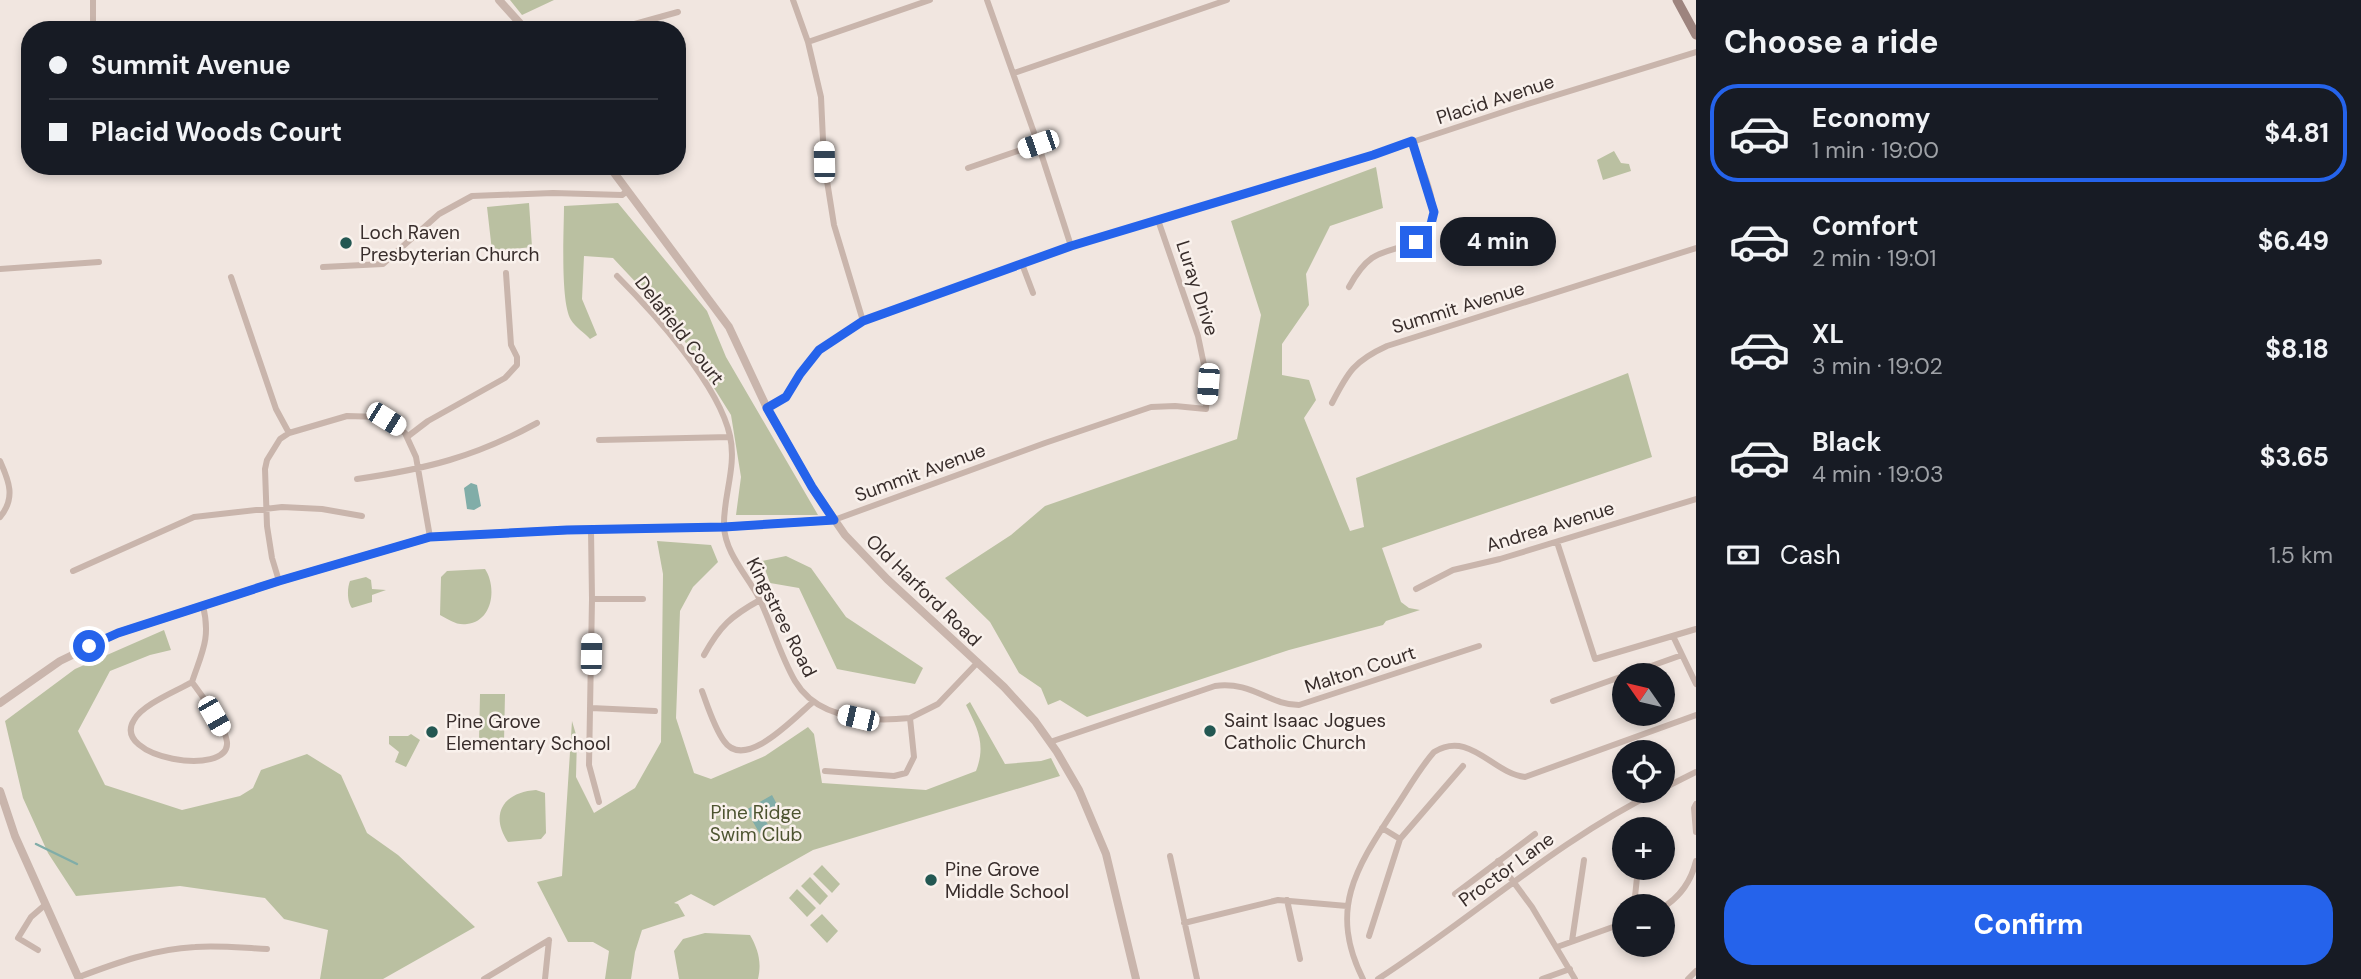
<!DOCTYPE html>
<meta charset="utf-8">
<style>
body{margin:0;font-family:"DM Sans",sans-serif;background:#242831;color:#f1f3f6;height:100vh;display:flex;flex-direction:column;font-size:26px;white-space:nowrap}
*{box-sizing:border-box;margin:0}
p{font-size:23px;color:#9ea1a6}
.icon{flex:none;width:38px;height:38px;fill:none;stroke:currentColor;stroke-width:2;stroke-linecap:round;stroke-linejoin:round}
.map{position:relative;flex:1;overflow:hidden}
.sheet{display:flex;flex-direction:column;background:#171b24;width:665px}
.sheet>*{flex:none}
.hud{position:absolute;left:21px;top:21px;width:665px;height:154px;border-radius:28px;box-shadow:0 4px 10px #0003;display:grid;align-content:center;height:154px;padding:0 28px;background:#171b24}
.needle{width:46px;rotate:304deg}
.fabs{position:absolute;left:1612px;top:663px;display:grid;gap:14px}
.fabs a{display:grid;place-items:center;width:63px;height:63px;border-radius:50%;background:#171b24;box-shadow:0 4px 10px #0003;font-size:35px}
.end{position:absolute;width:32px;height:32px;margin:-16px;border:9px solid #2563eb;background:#fff;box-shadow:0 0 0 4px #fff}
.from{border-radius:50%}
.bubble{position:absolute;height:49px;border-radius:24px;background:#171b24;box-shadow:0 4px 10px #0003;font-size:23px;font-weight:700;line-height:49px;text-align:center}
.car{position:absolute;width:21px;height:42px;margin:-21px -10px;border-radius:9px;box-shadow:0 0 5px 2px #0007;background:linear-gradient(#fff 24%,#345 0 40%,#fff 0 76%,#345 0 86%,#fff 0)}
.hud b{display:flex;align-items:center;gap:24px;height:66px;font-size:26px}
.hud b+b{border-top:2px solid #363941}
.hud i{width:18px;height:18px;background:#f1f3f6}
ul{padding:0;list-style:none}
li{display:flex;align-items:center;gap:21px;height:98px;margin:0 14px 10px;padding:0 14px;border:4px solid transparent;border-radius:28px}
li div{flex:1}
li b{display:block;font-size:26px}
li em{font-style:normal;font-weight:700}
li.current{border-color:#2563eb}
li>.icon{width:63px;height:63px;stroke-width:1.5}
h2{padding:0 28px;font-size:32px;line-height:84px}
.pay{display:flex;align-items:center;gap:18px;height:77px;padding:0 28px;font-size:26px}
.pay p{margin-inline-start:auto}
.primary-button{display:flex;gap:14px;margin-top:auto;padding:14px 28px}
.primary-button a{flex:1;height:80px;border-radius:28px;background:#2563eb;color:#fff;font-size:28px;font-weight:700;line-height:80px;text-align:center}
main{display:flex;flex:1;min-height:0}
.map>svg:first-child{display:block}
</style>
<main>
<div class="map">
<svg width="1696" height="979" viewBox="0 0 1696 979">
<rect width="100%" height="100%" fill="#f1e6e0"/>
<path fill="#bac0a1" d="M510,0H554L522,15Z
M1614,151L1621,163L1629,164L1631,171L1603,180L1597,160Z
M1376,167L1383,208L1330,226L1306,274L1309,305L1282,344V375L1309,380L1316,400L1304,418L1350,531L1364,527L1356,478L1628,373L1652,457L1382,548L1401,602L1409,608L1420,610L1386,621L1383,625L1289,650L1087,717L1060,700L1048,705L1041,688L1019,673L990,622L945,578L1011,535L1045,506L1237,439L1261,315L1231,221Z
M529,203L532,247L492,251L487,207Z
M618,203L707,311L726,357L818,515H736L741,477L731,415L672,321L613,258L584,256L582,299L597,335L590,339C585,333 575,327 571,320C560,302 564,229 564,206Z
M657,541L711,545L718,562L693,587L680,611L676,718L694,773L711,779L765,756L808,727L814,734L822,783L926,790L976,771C986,745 978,729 966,705L970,702L1005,764L1041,761L1051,758L1060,776L813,850L714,906L691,894L674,903L678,904L685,916L642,930L635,952L631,979H605L609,951L593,942H568L537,882L562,876L572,721L577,738L576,777L594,813L635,788L661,742L663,574Z
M786,556L811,568L846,617L923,668L915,684L837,669L799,588L770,583L762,561Z
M485,569C497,587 493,621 467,624C457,626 448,619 440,615L441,577L447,571Z
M366,577L371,580L372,589L386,590L372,595V602L352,608C347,602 347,588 350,581Z
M164,630L171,650L150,655L110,671L78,731L105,785L182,810L240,796L253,788L261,770L307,754L341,775L367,833L398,855L475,927L383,979H320L328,930L284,919L265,898L180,886L76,896L48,853L23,798L5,721L75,669Z
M480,694H505L504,742L479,741Z
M411,734L420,740L406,767L395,762L399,752L389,744V736H408Z
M536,790L545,793L546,833L541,839L508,842C489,814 504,792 536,790Z
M822,865L840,884L832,893L813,874Z
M810,877L828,896L820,905L801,886Z
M797,889L816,908L807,917L789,898Z
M822,914L838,931L827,943L810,925Z
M705,933L750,935C758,949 762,962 758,979H679L674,951L683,939Z"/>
<path fill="#81ada8" d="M471,483L477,485L481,506L474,510L467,509L464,488Z
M772,795L780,810L764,818L770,828L760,834L746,810Z"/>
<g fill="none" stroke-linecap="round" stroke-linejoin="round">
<path stroke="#81ada8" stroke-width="2.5" d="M36,844L77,864"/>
<path stroke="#c9b5ac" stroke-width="6" d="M93,0V30
M793,0L808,42L821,97L824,162L834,225L863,321
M987,0L1038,144L1071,246
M613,30L678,12
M808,42L930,0
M1014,73L1227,0
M968,168L1038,144
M1022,264L1033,293
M323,267L383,264L439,214L472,196L553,193L622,195L626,192
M0,269L99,262
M617,276C654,313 719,385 730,436C737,466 723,497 724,526C725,553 747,575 759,598C772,625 780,655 795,681C818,720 870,722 910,718
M231,277L276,409L289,433
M1349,287C1355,276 1362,265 1372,258C1392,244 1433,249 1433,214C1434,193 1419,162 1412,141
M1332,403C1348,372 1354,361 1387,346L1696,248
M767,408L786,397L800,374L819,350L863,321L1071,246L1373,155L1515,108L1696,52
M407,437L428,421L505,378L517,365V357L511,345L506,273
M599,440L730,437
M0,461C9,481 16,498 0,517
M357,479C426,469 475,457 537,423
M834,520L1045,443L1151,407L1175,406L1206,409L1208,384L1198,336L1158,220
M591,530L592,599L589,765L599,802
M1557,542L1595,659L1696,629
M73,571L194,517L282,507L322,509L362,516
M279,581L272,558L267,526L265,469L267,460L280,439L289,433L347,416L380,417L405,433L416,457L430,537
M1416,589L1453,570L1500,559L1696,499
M592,599H643
M1673,636L1696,684
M704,655C720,626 731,616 760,600
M192,682C202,696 225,725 227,742C230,778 110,758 134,720C143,704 177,691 192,682Z
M192,682C202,652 211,638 203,606
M702,691C708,707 714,727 724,741C745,772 795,717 813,702
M1553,701L1682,655
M591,708L655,711
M1050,742L1215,686C1252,681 1269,705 1299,705L1479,646
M825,771L894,776L906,773L914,757L910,718L938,704L978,662
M1662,789L1696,772
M1696,804L1694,808L1696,832
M1382,828L1400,839
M1170,856L1197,979
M1498,861L1532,907L1575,979
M1455,894L1535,834
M1287,900L1300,959
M1634,906L1638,868
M1662,908C1680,897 1691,882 1696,861
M1184,923L1278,900L1347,906
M1369,936L1400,839L1463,766
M1572,941L1584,860
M1557,947L1624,923
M38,950L18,938L31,917L46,904
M79,977C116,963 154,949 195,947C219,945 243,948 267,949
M484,979L549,940
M545,979L549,940
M1363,979C1328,910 1356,868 1394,810C1407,791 1419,769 1434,752C1470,730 1492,773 1525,777L1696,715
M1378,979C1473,918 1556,841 1658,791
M1542,979L1570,969
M1688,979L1696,971"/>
<path stroke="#c9b5ac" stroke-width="8" d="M499,0L526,30
M609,166L729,327L767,408L812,487L845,535L887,579L1004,687L1035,721L1057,752L1079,790L1106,854L1136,979
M0,703L60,661L118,633L279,581L430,537L567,530L724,527L834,520
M0,791L15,836L79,979"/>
<path stroke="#9d847e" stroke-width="9" d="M1677,0L1696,35"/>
</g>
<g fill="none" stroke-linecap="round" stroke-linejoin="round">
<path stroke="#2563eb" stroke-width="9" d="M89,646L118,633L279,581L430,537L567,530L724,527L834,520L812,487L767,408L786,397L800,374L819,350L863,321L1071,246L1373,155L1412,141L1434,212L1431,224L1416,242"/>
</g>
<g fill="#235752" stroke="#f9f1ec" stroke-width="2.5">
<circle cx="346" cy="243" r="7"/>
<circle cx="1210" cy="731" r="7"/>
<circle cx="432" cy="732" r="7"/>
<circle cx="931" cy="880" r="7"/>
</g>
<g text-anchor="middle" stroke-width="5" stroke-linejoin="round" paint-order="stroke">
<g font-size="19" fill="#382d2b" stroke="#f9f1ec">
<text transform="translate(1495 99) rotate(-18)" y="7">Placid Avenue</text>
<text transform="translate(1198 288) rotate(72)" y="7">Luray Drive</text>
<text transform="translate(1458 307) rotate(-17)" y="7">Summit Avenue</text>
<text transform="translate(680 330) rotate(52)" y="7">Delafield Court</text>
<text transform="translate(920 472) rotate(-20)" y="7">Summit Avenue</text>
<text transform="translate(1550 526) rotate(-17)" y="7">Andrea Avenue</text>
<text transform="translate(924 590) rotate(44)" y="7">Old Harford Road</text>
<text transform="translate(782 617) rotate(63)" y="7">Kingstree Road</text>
<text transform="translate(1360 669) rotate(-18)" y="7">Malton Court</text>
<text transform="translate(1506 869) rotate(-36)" y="7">Proctor Lane</text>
</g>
<g font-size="19" fill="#382d2b" stroke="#f9f1ec" text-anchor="start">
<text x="360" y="239">Loch Raven<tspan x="360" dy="22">Presbyterian Church</tspan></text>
<text x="1224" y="727">Saint Isaac Jogues<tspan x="1224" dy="22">Catholic Church</tspan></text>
<text x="446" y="728">Pine Grove<tspan x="446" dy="22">Elementary School</tspan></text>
<text x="945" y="876">Pine Grove<tspan x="945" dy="22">Middle School</tspan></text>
</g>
<g font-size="19" fill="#4d5430" stroke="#f9f1ec">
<text x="756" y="819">Pine Ridge<tspan x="756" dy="22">Swim Club</tspan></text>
</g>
</g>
</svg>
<div class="fabs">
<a><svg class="needle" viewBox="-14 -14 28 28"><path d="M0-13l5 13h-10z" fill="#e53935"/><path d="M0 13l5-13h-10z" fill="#9ea1a6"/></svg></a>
<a><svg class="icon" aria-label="locate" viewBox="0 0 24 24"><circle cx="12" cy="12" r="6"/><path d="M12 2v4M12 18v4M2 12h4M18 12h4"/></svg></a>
<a>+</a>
<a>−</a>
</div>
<i class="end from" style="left:89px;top:646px"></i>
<i class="end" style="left:1416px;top:242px"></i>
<div class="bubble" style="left:1440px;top:217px;width:116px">4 min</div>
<i class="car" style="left:1038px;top:144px;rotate:251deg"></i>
<i class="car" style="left:824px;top:162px;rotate:359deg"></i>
<i class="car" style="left:1208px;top:384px;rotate:184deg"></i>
<i class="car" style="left:386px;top:419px;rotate:122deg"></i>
<i class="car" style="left:591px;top:654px;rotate:1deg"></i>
<i class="car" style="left:214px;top:716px;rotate:150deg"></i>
<i class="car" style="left:858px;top:718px;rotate:283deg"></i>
<div class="hud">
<b><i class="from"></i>Summit Avenue</b>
<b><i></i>Placid Woods Court</b>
</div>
</div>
<section class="sheet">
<h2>Choose a ride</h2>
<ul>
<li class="current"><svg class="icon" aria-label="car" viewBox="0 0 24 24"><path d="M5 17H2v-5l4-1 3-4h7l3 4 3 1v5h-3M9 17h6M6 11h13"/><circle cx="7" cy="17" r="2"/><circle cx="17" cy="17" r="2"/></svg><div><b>Economy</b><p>1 min · 19:00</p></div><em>$4.81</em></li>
<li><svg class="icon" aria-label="car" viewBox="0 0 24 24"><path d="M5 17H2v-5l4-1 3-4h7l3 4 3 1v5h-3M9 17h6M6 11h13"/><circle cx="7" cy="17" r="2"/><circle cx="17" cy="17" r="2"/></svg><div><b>Comfort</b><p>2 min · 19:01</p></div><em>$6.49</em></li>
<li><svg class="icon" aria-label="car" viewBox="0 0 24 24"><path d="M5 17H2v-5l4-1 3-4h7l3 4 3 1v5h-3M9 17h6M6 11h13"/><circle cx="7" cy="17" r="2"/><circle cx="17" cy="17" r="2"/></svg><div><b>XL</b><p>3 min · 19:02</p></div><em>$8.18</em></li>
<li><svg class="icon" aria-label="car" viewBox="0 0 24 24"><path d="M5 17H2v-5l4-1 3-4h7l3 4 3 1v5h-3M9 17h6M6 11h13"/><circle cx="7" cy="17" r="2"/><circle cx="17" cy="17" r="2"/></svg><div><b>Black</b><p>4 min · 19:03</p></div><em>$3.65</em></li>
</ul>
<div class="pay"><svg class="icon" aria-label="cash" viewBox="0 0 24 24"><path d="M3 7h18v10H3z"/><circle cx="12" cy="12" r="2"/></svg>Cash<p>1.5 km</p></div>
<div class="primary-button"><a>Confirm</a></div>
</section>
</main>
